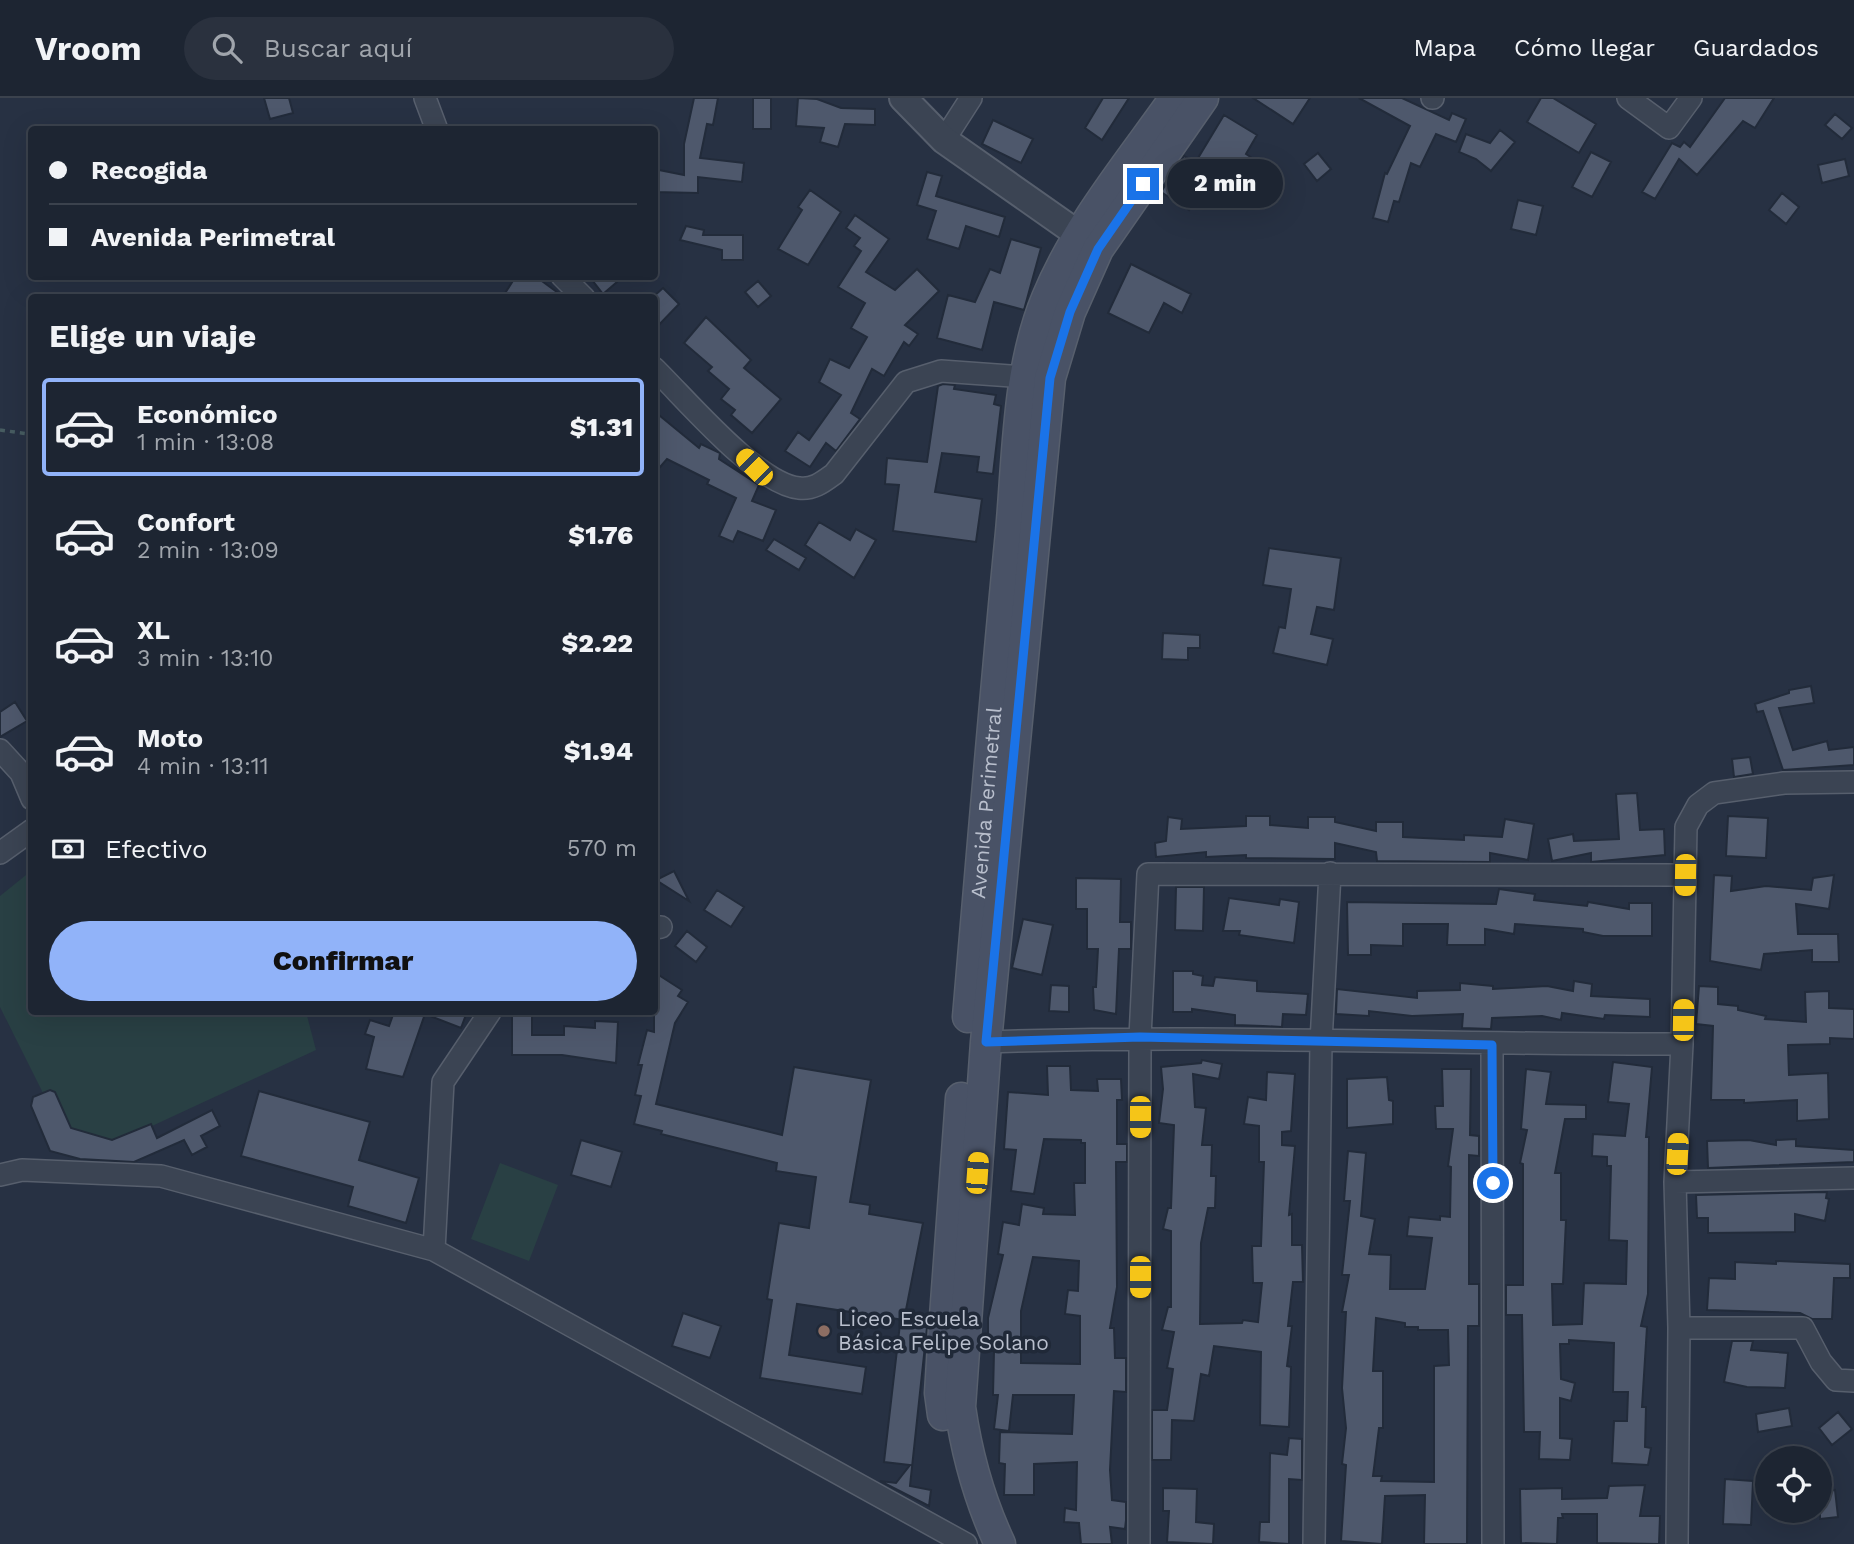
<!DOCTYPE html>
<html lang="es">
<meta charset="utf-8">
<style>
body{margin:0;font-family:"Work Sans",sans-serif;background:#2a313e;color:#f1f3f6;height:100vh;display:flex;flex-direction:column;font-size:26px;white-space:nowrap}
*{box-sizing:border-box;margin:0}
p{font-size:23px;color:#a0a5ac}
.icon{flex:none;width:38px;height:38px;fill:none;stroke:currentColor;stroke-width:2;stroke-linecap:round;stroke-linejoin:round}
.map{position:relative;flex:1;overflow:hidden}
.side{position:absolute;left:28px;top:196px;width:630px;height:721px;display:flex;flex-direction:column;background:#1d2532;border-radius:7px;box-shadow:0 7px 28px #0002,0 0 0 2px #3b424d}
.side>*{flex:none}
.top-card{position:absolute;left:28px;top:28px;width:630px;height:154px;border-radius:7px;box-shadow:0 7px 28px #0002,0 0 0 2px #3b424d;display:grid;align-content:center;height:154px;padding:0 21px;background:#1d2532}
.controls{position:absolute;left:1755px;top:1348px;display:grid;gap:14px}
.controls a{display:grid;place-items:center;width:77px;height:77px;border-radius:50%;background:#1d2532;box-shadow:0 7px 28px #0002,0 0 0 2px #3b424d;font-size:35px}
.end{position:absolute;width:32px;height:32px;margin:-16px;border:9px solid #1a73e8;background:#fff;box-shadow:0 0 0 4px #fff}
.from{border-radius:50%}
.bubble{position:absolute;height:49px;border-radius:24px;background:#1d2532;box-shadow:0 7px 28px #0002,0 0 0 2px #3b424d;font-size:23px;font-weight:800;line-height:49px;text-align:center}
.car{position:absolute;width:21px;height:42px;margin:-21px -10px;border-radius:9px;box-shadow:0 0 5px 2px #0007;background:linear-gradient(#f5c518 24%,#345 0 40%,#f5c518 0 76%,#345 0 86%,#f5c518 0)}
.top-card b{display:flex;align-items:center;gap:24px;height:66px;font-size:26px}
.top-card b+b{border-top:2px solid #3b424d}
.top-card i{width:18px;height:18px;background:#f1f3f6}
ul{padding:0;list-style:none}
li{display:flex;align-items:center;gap:21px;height:98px;margin:0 14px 10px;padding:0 7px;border:4px solid transparent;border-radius:7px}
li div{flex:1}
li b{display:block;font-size:26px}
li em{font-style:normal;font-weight:800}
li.current{border-color:#91b3f9}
li>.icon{width:63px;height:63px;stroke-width:1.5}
h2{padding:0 21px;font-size:32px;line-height:84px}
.pay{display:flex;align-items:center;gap:18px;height:77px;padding:0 21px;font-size:26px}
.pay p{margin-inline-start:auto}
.primary-button{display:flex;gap:14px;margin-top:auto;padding:14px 21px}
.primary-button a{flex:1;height:80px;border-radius:42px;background:#91b3f9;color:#111;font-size:28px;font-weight:800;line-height:80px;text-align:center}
header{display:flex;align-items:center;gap:42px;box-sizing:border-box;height:98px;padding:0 35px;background:#1d2532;border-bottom:2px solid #3b424d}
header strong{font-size:33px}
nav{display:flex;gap:38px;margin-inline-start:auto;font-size:24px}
.search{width:490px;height:63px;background:#2a313e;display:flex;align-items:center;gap:18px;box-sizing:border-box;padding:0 24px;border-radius:38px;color:#a0a5ac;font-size:26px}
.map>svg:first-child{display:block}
</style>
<header>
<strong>Vroom</strong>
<div class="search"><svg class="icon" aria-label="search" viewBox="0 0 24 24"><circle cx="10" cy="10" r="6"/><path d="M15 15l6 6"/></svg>Buscar aquí</div>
<nav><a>Mapa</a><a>Cómo llegar</a><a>Guardados</a></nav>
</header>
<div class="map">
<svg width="1854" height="1446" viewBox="0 0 1854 1446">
<rect width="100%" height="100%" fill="#273143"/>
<path fill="#294044" d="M31,773L32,914H306L316,952L152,1028L147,1027L112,1042L71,1030L43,995L0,909V798Z
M500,1065L558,1087L529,1163L471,1141Z"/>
<path fill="#4e586c" stroke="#222b3a" stroke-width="2" fill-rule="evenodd" d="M264,0H289L293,15L270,21Z
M694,0H718L713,27L707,26L700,60L744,65L742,84L698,79V95L654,94V71L684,77V46Z
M753,0H771V31H753Z
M798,0L817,1L841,10L875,11V27L845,26L838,49L820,44L824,30L796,28Z
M1103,0H1129L1102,42L1085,30Z
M1253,0H1310L1293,26Z
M1359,0H1402L1449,22L1452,15L1466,21L1456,44L1436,36L1420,69L1411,65L1399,104L1394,103L1388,124L1373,120L1385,75L1387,76L1410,28Z
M1541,0H1553L1596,26L1579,55L1527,24Z
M1725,0H1774L1755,30L1743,23L1697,77L1679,61L1655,101L1642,94L1672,45L1680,49L1684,44L1690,49Z
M1835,16L1852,30L1842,41L1825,27Z
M1224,17L1257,37L1246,56L1252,60L1242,76L1219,62L1189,112L1161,94L1184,58L1195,65Z
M993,22L1033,41L1021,65L982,46Z
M1500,32L1515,44L1491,73L1476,61L1459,54L1466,36L1490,45Z
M1591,54L1611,64L1592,99L1572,89Z
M1318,55L1331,71L1317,83L1304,66Z
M1845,61L1849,78L1822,85L1818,67Z
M927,74L942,78L936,98L1005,119L999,139L966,128L959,151L927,141L936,113L917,107Z
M810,92L841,114L808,167L778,151L802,112L798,109Z
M1782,95L1799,109L1786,126L1769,112Z
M1518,102L1543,108L1536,137L1511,131Z
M855,117L889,141L866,174L895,192L917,171L939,193L905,227L918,236L909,248L904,244L884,278L872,271L851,315L860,321L836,353L826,345L810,369L785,353L798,334L809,342L841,297L819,284L830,261L849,270L867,239L851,230L865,205L838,189L861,153L854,148L860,140L846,130Z
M686,128L704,132L703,137H743V162H722V152L680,142Z
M1011,141L1041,150L1024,212L994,204L982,252L937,240L948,197L975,204L990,171L1000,175Z
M1131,166L1191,196L1182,215L1164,205L1149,235L1108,215Z
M516,178H535L565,200H502Z
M589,178H624L603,196Z
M758,183L771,198L758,209L745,194Z
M663,190L679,206L654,232V198Z
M706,219L751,262L744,270L781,301L752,335L731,317L735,312L721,301L729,291L708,273L712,269L684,245Z
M943,286L955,287L954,291L996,297L994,306L1001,308L993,376L977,374L979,359L942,355L935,394L982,401L976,444L893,433L899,387L885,386L887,360L927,364L938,288Z
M654,313L699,350L701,346L720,355L719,361L759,387L752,403L776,412L763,443L738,433L733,444L719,438L736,400L707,386L709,382L667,361L654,376Z
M819,424L850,442L856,431L876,442L854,480L805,447Z
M774,441L806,460L799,472L766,452Z
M1269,450L1341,460L1334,512L1317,509L1311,536L1333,541L1327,567L1273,555L1279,529L1285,530L1291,491L1263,487Z
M1163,535L1200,537V550H1188V562L1162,561Z
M1811,588L1814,605L1779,610L1793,652L1827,643L1829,652L1854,649V667L1783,672L1763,613L1757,614L1755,606L1789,595V592Z
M15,604L27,623L0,639V614Z
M1750,659L1753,676L1734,679L1732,661Z
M1637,695L1640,732L1664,731L1665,757L1591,764V755L1552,763L1548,741L1573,736L1574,743L1619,741L1616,696Z
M1246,718H1270V727L1308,730V719H1335V724L1376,733V724H1403V739L1464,742V737L1502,739L1505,721L1534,726L1528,762L1490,755V764L1377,763L1376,754L1335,745V761L1246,760V757L1206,759V754L1156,759L1155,745L1166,743L1168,719L1182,721L1181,731L1246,728Z
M1728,718L1768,720L1766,760L1726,758Z
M674,773L689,803L656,782Z
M1714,777L1732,778L1731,793L1766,788L1811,792L1813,780L1834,777L1829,811L1796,806L1798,836H1838L1839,864H1812V852L1764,856L1761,872L1710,863Z
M1076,780L1121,781L1120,824H1131V851H1119L1116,916L1094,912L1093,889H1096L1098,851H1087V811H1076Z
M1176,789H1204L1203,833L1175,832Z
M1499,791L1535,796L1534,802L1587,808L1588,804L1629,811V805H1652V838H1603L1583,834V831L1515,826L1514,836L1485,831V847H1447L1448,826H1403V848L1371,847V857H1348L1347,804L1496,806Z
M717,792L744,809L731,829L704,812Z
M1229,800L1279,807L1280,801L1299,804L1294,845L1239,837L1240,833H1223Z
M1023,821L1053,827L1042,877L1012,870Z
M687,833L707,849L696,864L675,848Z
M1173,873H1193V876L1203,878L1202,887L1213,888L1215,879L1257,883V893L1308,896L1306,917L1283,916L1282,929L1263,928L1235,927V917L1192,911V914H1173Z
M654,874L682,892L678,898L688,904L675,925L656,1006L782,1037L794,969L871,982L850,1104L870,1107L869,1116L923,1125L904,1222L797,1206L789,1257L866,1269L862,1296L760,1280L772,1202L767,1201L779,1125L809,1130L816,1079L776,1073L777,1065L661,1036L662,1033L634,1026L641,998L635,997L642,967H638L647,932L654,934Z
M1574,883L1592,886L1591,898L1650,901V919L1605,917L1604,921L1562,915L1561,922L1542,918L1492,920L1491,931L1462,930L1463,916L1412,918L1369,913V918L1336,916L1337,891L1417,900V893L1460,892V885L1493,888V891L1547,888L1573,893Z
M1051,887L1069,888V914L1049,913Z
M1699,888L1718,889V906L1738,908V912L1766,918L1765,921L1806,924L1805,894L1829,893V910L1854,911V941L1830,940V946L1788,947L1789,977L1828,975L1829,1021L1797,1023V1002L1744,1005V1002H1711L1713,928L1696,926Z
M394,914H467L461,930L425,916L403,979L366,971L374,939L365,936L370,922L389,928Z
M512,915H532V937H564V928L595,930V923L618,924L616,965L562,957H512Z
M1202,962L1222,966L1219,981L1193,976L1195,1009L1206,1010L1202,1047H1212L1211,1078H1216L1215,1110H1208L1201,1145L1200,1226L1242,1225L1243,1222L1258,1224L1262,1185H1253L1252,1148H1261L1264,1064H1259V1028L1244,1026L1248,999L1266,1002L1267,974L1295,976L1291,1033L1282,1034V1047L1295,1048L1289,1117L1292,1116V1147H1302L1303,1184H1293L1288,1228H1292L1287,1268L1291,1269L1289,1329L1260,1327L1261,1254L1214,1248L1209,1278L1201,1276L1194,1323L1172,1322L1171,1362H1152V1312H1167L1173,1271L1167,1270L1174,1234L1162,1232L1168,1209H1171V1133L1163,1131L1168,1110H1171L1174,1027L1159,1025L1163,991L1161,969L1201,965Z
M1613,964L1652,969L1646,1039H1649L1648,1196L1641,1228L1647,1229L1642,1309H1646L1645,1349L1651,1350L1648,1367L1612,1365L1614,1323H1627L1628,1294H1613L1614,1245L1569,1242V1246H1560L1561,1281L1575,1285L1571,1303L1560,1300V1340L1572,1341L1570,1362L1539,1361L1540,1334H1524L1522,1217H1506V1187H1523V1066L1520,1065L1527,1032L1521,1031L1526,971L1551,974L1546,1006L1586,1007V1021H1565L1555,1075H1561V1122H1566L1563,1186H1552L1553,1227L1582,1226L1584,1185L1626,1186L1627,1143L1609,1142L1611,1068H1607V1059L1592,1058L1593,1036L1625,1038L1629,1006L1608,1004Z
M1047,968H1070L1071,992L1098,993L1097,981H1121L1122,1002H1117V1046H1127V1064H1116L1117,1189L1110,1230H1114L1115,1260H1126V1294L1114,1293L1110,1372L1112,1402L1126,1404V1422L1125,1431L1110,1429L1112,1446H1081L1079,1425L1064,1424L1065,1410L1076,1412L1077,1364L1034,1366V1397H1004L1005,1366L999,1365L1000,1334L1072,1336L1074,1297H1013L1009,1333L994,1331L998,1297H993L994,1253H988V1220L1003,1157L998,1156L1003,1124L1019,1127L1022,1106L1044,1110L1043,1116L1075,1117L1074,1085H1085V1045H1081V1042L1044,1041L1034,1096L1011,1093L1016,1052L1004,1051L1008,994L1048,997ZM1033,1159L1079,1163L1078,1193L1068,1192L1065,1216L1080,1218V1266L1021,1265V1213Z
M1442,971H1471L1470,1037L1479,1038V1058L1469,1057V1186H1479V1228H1468L1467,1446H1424L1425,1397L1385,1398L1382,1446L1341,1443L1346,1367L1342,1366L1346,1330L1342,1290L1346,1214H1342L1349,1177H1342L1350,1103H1344L1348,1053L1366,1055L1361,1118L1375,1121L1369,1156L1391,1157L1390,1191H1425L1432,1140L1407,1138L1409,1119L1440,1122V1118L1450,1119L1451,1069L1448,1068L1453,1031H1436L1435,1008H1443ZM1376,1220L1405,1225V1229H1418V1232H1448L1449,1267L1434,1268V1384L1381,1383L1382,1378H1373L1379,1330H1383V1273H1373Z
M1387,979L1389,1002L1393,1003V1026L1347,1030V981Z
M50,992L55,994L71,1030L112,1042L151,1026L157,1040L212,1012L220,1028L201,1038L207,1049L192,1057L184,1042L134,1064L80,1061L50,1053L31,1008L33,999Z
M259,993L370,1024L359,1062L419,1080L406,1125L348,1108L353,1089L241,1058Z
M1796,1041V1048L1854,1052V1064L1708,1070L1707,1043L1749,1042L1776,1047V1042Z
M581,1042L622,1054L611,1089L571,1077Z
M1827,1094L1826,1100L1829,1101L1825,1123L1795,1116V1134L1708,1135V1120H1697L1696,1097Z
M1776,1163L1850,1166V1180H1834L1832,1221H1812L1800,1215L1707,1212L1709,1180L1735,1181V1164L1776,1166Z
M683,1215L721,1228L710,1260L672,1248Z
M900,1226L927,1229L910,1388L931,1392L929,1408L880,1383L896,1385L910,1367L884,1364Z
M1732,1243H1753L1751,1252L1788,1255L1785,1290L1747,1289L1724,1284Z
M1789,1310L1792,1328L1758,1334L1756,1316Z
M1838,1314L1852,1331L1832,1347L1819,1330Z
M1289,1340L1302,1341V1382L1289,1381V1446L1259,1444L1260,1424H1269L1270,1355L1287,1357Z
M1725,1381L1753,1383L1751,1427L1723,1426Z
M1645,1387L1640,1418H1660L1659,1446L1597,1445V1416H1562L1563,1420H1558L1557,1446L1521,1445L1520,1391L1562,1390V1401L1607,1400L1609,1388Z
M1163,1390L1197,1391L1196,1424L1214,1426L1213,1446L1167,1444L1169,1413H1163Z
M1835,1392L1838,1419L1820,1421V1394Z"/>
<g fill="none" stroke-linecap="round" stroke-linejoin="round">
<defs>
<path id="minor" d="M425,0L437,32
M1432,0H1433
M1628,0L1669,30L1691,0
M944,42L971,0
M562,178L584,200
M654,270C686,301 757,386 799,390C813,392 823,384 834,376L906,284L941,273L1026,279
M0,652L21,675L32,701
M0,755L32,732
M654,830L661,829
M986,944C1218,936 1450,947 1682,946
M1492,947L1493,1446
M0,1077L22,1072L161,1078L434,1152L966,1446
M1675,1084L1854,1080
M434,1152L443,984L490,914
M1679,1230H1803L1821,1264L1836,1282L1854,1283
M1139,1446L1140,939L1148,776L1685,777
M1314,1446L1321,944L1330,775
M1677,1446L1679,1230L1675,1084L1682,946L1686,729L1698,707L1714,695L1784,685L1854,684"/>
<path id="tertiary" d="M903,0L944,42L1095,148"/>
<g id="secondary">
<path id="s1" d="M968,919C982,757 995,596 1011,434C1018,358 1017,272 1047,200C1077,127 1130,64 1175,0"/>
<path d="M943,1317L940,1295L944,1232L961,1000"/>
<path d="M1000,1446C979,1401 967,1358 960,1309L986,944L1050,280L1070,214L1098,151L1203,0"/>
</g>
</defs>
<use href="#minor" stroke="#575f6d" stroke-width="24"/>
<use href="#tertiary" stroke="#575f6d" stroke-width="30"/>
<use href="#secondary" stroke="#575f6d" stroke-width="33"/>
<path stroke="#475c61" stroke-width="3.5" stroke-dasharray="5 5" stroke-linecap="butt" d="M0,332L29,336"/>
<use href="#minor" stroke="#3b4453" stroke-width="21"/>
<use href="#tertiary" stroke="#3b4453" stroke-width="26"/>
<use href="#secondary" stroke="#495266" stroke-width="30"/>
</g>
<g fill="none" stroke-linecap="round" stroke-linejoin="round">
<path stroke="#1a73e8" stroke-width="9" d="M1143,86L1098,151L1070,214L1050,280L986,944L1140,939L1492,947L1493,1085"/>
</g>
<circle fill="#8d6e63" stroke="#202938" stroke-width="2.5" cx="824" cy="1233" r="7"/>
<g text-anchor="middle" stroke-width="7" stroke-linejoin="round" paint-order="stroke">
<g font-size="21" fill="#b9bfcd" stroke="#202938">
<text dy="7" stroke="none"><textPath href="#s1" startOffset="215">Avenida Perimetral</textPath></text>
</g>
<g font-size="21" fill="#b9bfcd" stroke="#202938" text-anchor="start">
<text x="838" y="1228">Liceo Escuela<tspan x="838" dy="24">Básica Felipe Solano</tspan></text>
</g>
</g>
</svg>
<div class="controls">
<a><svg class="icon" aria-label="locate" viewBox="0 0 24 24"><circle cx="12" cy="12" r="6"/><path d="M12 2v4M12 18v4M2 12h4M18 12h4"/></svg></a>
</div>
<i class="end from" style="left:1493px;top:1085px"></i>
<i class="end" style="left:1143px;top:86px"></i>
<div class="bubble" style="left:1167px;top:61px;width:116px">2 min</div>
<i class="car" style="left:754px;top:369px;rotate:315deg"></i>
<i class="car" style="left:1685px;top:777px;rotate:181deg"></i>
<i class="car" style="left:1683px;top:922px;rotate:1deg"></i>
<i class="car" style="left:1140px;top:1019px;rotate:180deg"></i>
<i class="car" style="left:1677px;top:1056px;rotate:3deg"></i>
<i class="car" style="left:977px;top:1075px;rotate:4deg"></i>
<i class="car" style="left:1140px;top:1179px;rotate:180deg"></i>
<div class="top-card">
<b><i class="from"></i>Recogida</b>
<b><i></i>Avenida Perimetral</b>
</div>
<section class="side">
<h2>Elige un viaje</h2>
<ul>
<li class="current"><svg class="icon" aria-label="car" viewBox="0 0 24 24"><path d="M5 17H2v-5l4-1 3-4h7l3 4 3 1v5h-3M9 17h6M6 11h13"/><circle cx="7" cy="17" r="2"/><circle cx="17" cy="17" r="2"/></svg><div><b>Económico</b><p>1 min · 13:08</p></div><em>$1.31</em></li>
<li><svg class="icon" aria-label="car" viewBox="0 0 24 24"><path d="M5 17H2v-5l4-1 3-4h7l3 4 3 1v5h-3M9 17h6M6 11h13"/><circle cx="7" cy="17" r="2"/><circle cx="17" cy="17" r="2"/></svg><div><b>Confort</b><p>2 min · 13:09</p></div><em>$1.76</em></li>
<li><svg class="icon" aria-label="car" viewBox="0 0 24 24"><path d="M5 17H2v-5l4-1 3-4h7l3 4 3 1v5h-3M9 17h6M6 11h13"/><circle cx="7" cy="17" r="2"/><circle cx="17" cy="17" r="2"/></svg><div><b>XL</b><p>3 min · 13:10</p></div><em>$2.22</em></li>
<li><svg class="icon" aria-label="car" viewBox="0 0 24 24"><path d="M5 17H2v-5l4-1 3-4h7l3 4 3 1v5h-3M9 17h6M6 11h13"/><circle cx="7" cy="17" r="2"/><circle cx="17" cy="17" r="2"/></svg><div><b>Moto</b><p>4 min · 13:11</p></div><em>$1.94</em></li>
</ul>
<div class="pay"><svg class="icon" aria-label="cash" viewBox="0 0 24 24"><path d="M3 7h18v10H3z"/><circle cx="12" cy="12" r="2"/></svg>Efectivo<p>570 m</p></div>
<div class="primary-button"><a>Confirmar</a></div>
</section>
</div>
